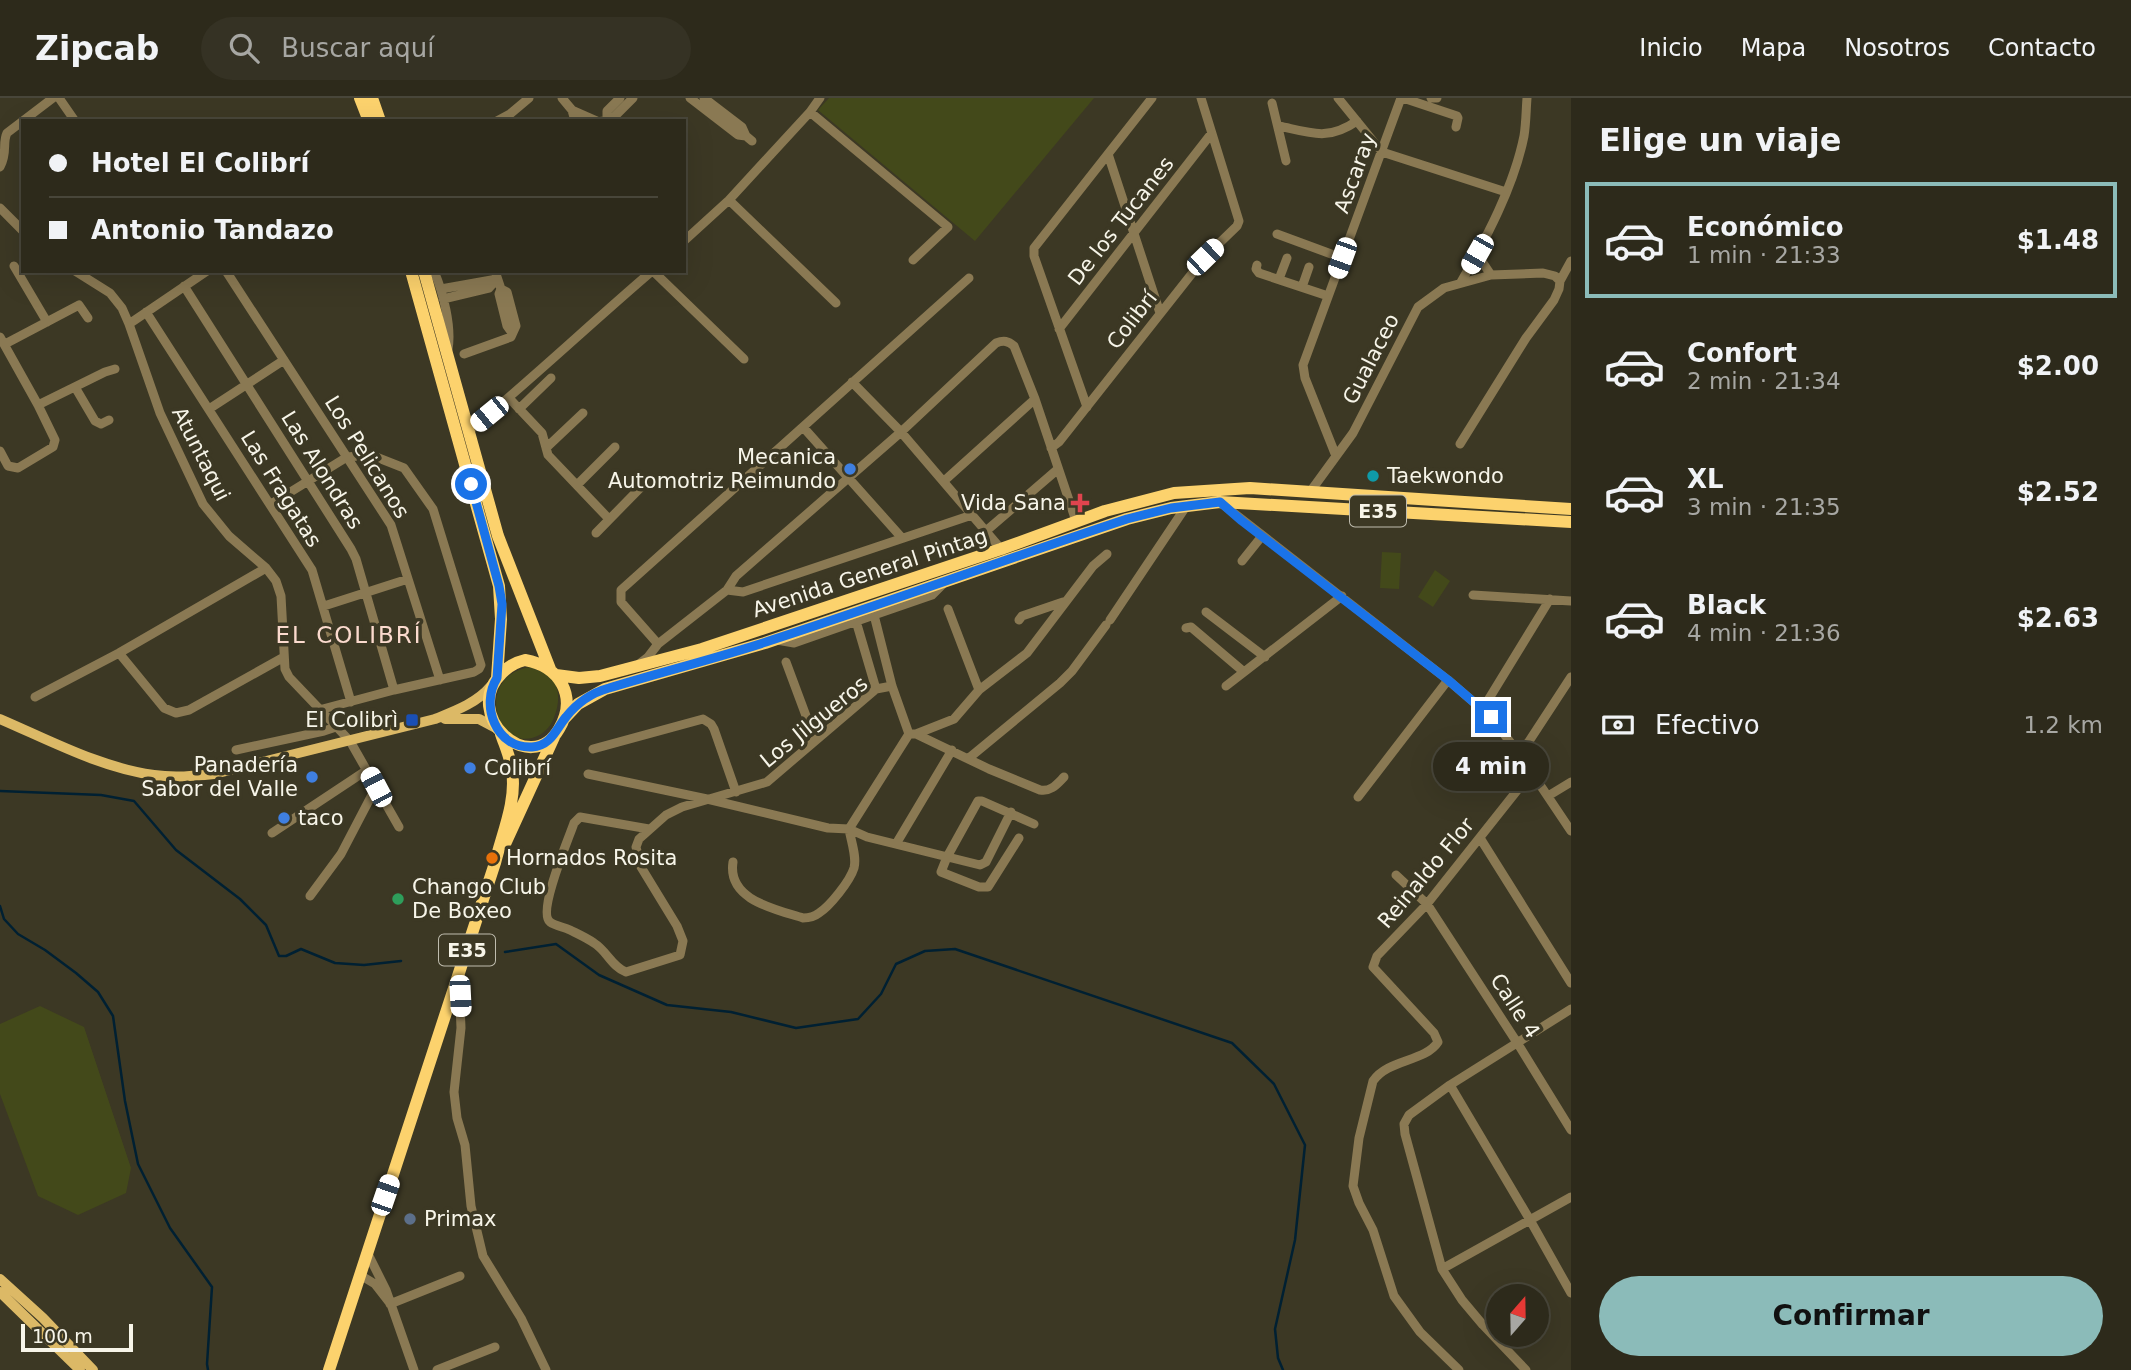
<!DOCTYPE html>
<html lang="es">
<meta charset="utf-8">
<style>
body{margin:0;font-family:"DejaVu Sans",sans-serif;background:#353224;color:#f1f3f6;height:100vh;display:flex;flex-direction:column;font-size:26px;white-space:nowrap}
*{box-sizing:border-box;margin:0}
p{font-size:23px;color:#a7a7a3}
.icon{flex:none;width:38px;height:38px;fill:none;stroke:currentColor;stroke-width:2;stroke-linecap:round;stroke-linejoin:round}
.map{position:relative;flex:1;overflow:hidden}
.details{display:flex;flex-direction:column;background:#2d2a1b;width:560px}
.details>*{flex:none}
.hud{position:absolute;left:21px;top:21px;width:665px;height:154px;border-radius:0px;box-shadow:0 7px 28px #0002,0 0 0 2px #48463a;display:grid;align-content:center;height:154px;padding:0 28px;background:#2d2a1b}
.needle{width:46px;rotate:20deg}
.buttons{position:absolute;left:1486px;top:1186px;display:grid;gap:14px}
.buttons a{display:grid;place-items:center;width:63px;height:63px;border-radius:50%;background:#2d2a1b;box-shadow:0 7px 28px #0002,0 0 0 2px #48463a;font-size:35px}
.scale{position:absolute;left:21px;bottom:18px;width:112px;box-sizing:border-box;padding-left:7px;border:4px solid #f7f5e9;border-top:0;font-size:19px;line-height:24px;white-space:nowrap;color:#f7f5e9;-webkit-text-stroke:5px #3c3824;paint-order:stroke}
.end{position:absolute;width:32px;height:32px;margin:-16px;border:9px solid #1a73e8;background:#fff;box-shadow:0 0 0 4px #fff}
.from{border-radius:50%}
.bubble{position:absolute;height:49px;border-radius:24px;background:#2d2a1b;box-shadow:0 7px 28px #0002,0 0 0 2px #48463a;font-size:23px;font-weight:800;line-height:49px;text-align:center}
.car{position:absolute;width:21px;height:42px;margin:-21px -10px;border-radius:9px;box-shadow:0 0 5px 2px #0007;background:linear-gradient(#fff 24%,#345 0 40%,#fff 0 76%,#345 0 86%,#fff 0)}
.hud b{display:flex;align-items:center;gap:24px;height:66px;font-size:26px}
.hud b+b{border-top:2px solid #48463a}
.hud i{width:18px;height:18px;background:#f1f3f6}
ul{padding:0;list-style:none}
li{display:flex;align-items:center;gap:21px;height:116px;margin:0 14px 10px;padding:0 14px;border:4px solid transparent;border-radius:0px}
li div{flex:1}
li b{display:block;font-size:26px}
li em{font-style:normal;font-weight:800}
li.current{border-color:#8bbbb9}
li>.icon{width:63px;height:63px;stroke-width:1.5}
h2{padding:0 28px;font-size:32px;line-height:84px}
.pay{display:flex;align-items:center;gap:18px;height:77px;padding:0 28px;font-size:26px}
.pay p{margin-inline-start:auto}
.cta{display:flex;gap:14px;margin-top:auto;padding:14px 28px}
.cta a{flex:1;height:80px;border-radius:42px;background:#8bbbb9;color:#111;font-size:28px;font-weight:800;line-height:80px;text-align:center}
header{display:flex;align-items:center;gap:42px;box-sizing:border-box;height:98px;padding:0 35px;background:#2d2a1b;border-bottom:2px solid #48463a}
header strong{font-size:33px}
nav{display:flex;gap:38px;margin-inline-start:auto;font-size:24px}
.search{width:490px;height:63px;background:#353224;display:flex;align-items:center;gap:18px;box-sizing:border-box;padding:0 24px;border-radius:38px;color:#a7a7a3;font-size:26px}
main{display:flex;flex:1;min-height:0}
.map>svg:first-child{display:block}
</style>
<header>
<strong>Zipcab</strong>
<div class="search"><svg class="icon" aria-label="search" viewBox="0 0 24 24"><circle cx="10" cy="10" r="6"/><path d="M15 15l6 6"/></svg>Buscar aquí</div>
<nav><a>Inicio</a><a>Mapa</a><a>Nosotros</a><a>Contacto</a></nav>
</header>
<main>
<div class="map">
<svg width="1571" height="1272" viewBox="0 0 1571 1272">
<rect width="100%" height="100%" fill="#3c3824"/>
<path fill="#43491a" d="M829,0H1094L975,143L818,12Z
M1382,454L1401,455L1399,491L1380,490Z
M1435,472L1450,483L1433,509L1418,499Z
M530,569C536,572 545,574 550,579C562,590 559,610 552,624C548,632 540,638 532,640C494,649 476,578 530,569Z
M40,908L84,929L131,1070L126,1095L78,1117L38,1098L0,996V926Z"/>
<g fill="none" stroke-linecap="round" stroke-linejoin="round">
<path stroke="#002032" stroke-width="2.5" d="M0,693L101,697L134,703L176,752L240,801L266,827L279,858H286L301,851L335,865L364,867L401,863
M0,808L4,821L18,836L45,852L76,875L98,894L113,918L125,1003L138,1066L170,1130L212,1189L207,1266L208,1272
M505,854L556,846L599,877L667,907L731,914L796,930L858,921L881,896L896,866L925,853L955,851L1232,945L1274,986L1305,1047L1295,1142L1275,1231L1278,1260L1283,1272"/>
<path stroke="#8a7953" stroke-width="9" d="M59,0L75,23
M562,0L572,12L575,23
M690,0L738,37L746,38
M704,0L742,29L746,38L752,43
M1338,0L1382,54L1506,94
M1403,0L1457,18L1458,20L1456,29
M1431,0H1437
M1272,5L1286,63
M572,12L597,23
M810,14L948,129L913,162
M607,20V13L620,0
M497,23L510,16L529,0
M602,23L613,20L633,0
M1279,28C1311,35 1328,43 1357,23
M1108,56L1160,215
M0,69C8,54 2,45 7,35L53,0
M729,102L836,205
M0,110L23,133
M1277,136L1342,160
M684,143L729,102L810,14L820,0
M1477,156L1491,177
M1257,167L1256,171L1259,175L1328,198
M14,168L47,224
M75,173L110,195L122,210L129,226L160,315L203,406L229,438L266,470L276,483L281,498L285,571L289,579L350,643L399,729
M226,173L391,427L440,582
M434,173C443,194 452,229 448,251
M495,173L501,191L499,196L507,228L512,235
M653,173L744,261
M1279,181L1287,160
M1560,183L1571,163
M1461,184C1486,141 1514,88 1524,38C1526,26 1526,13 1527,0
M184,188L351,451L356,461L394,592
M1302,189L1309,169
M441,191L497,181
M443,201L489,190L497,181
M146,214L312,472L351,604
M129,226L207,173
M1059,231L1211,36
M0,239L38,307L105,274L115,271
M5,246L79,207L88,220
M464,256L511,239L516,228L507,194L501,191
M852,284L901,334L1001,451
M75,289L95,323L101,326L109,322
M509,300L542,335L548,357L609,421
M1087,309L1034,158V150L1152,0
M209,311L284,262
M519,311L551,280
M803,329L902,440
M469,333C531,282 590,226 652,173
M546,350L583,315
M1051,350L1059,344L1205,159L1237,128L1239,123L1201,0
M0,353L8,368L18,370L53,349L55,342L38,307
M1336,358L1305,280L1303,267L1401,0
M944,383L1035,301
M577,387L615,349
M1310,394L1353,335L1418,209L1444,190L1491,177L1543,175L1555,178L1560,183L1559,191L1554,202L1526,240L1460,346
M1221,405L1448,582L1491,619L1520,657L1571,733
M271,406L347,359L371,357L404,370L433,411L481,567L479,571L474,574L394,592L319,612
M986,433L1058,371
M596,435L647,383
M1242,463L1262,438
M727,492L743,494L972,417
M1473,497L1571,503
M324,508L408,481
M948,511L979,592
M1206,514L1265,559
M874,517L892,588L909,636
M1019,522L1022,518L1063,504
M1110,522L1187,407
M856,523L876,591
M1186,530L1191,529L1244,574
M777,542L794,545L874,517L932,497L945,484
M658,546L621,504V492L969,180
M119,555L164,610L176,615L189,612L284,559
M786,564L815,642
M639,566L648,559L658,546L727,492L736,478L901,334L996,245C1004,242 1008,243 1014,248L1035,301L1076,423
M1226,588L1342,498
M35,599L119,555L266,470
M1482,612L1550,501
M909,636H916L954,621L979,592L1027,555L1093,468L1107,456
M916,636L989,671L1040,692C1051,694 1057,686 1064,679
M593,651L703,621L711,626L714,631L736,694
M236,652L324,633L336,629
M1520,657L1571,579
M969,660L1060,585L1072,573L1106,527
M588,676L707,701L828,730L849,731L867,739L980,767L986,764L1011,714
M1548,698L1571,684
M1358,699L1448,582
M649,731L580,719L574,725C569,740 537,814 550,824C555,828 564,829 570,832C578,836 587,840 594,845C607,853 612,869 626,874L680,857L683,843L677,828L641,769L636,749L639,741L666,717L682,709L767,684L876,591L892,588
M272,735L367,672
M1019,740L988,789H979L941,774L947,759L978,703H982L1034,726
M1480,740L1571,885
M896,746L952,652
M733,764C727,802 775,811 803,820C809,820 814,819 819,815C830,808 850,783 854,770C857,759 851,743 849,731L909,636
M1396,777L1427,806L1518,946L1571,1032
M310,798L341,756L376,689
M459,882L461,930L454,994L457,1020L465,1047L471,1108L483,1158L521,1220L546,1272
M1450,987L1530,1122L1571,1195
M367,1154L386,1192L414,1272
M1442,1171L1571,1099
M360,1177L375,1186L389,1204
M390,1206L460,1178
M437,1272L495,1249
M1459,1272L1420,1234L1394,1198L1373,1132L1359,1105L1353,1088L1359,1040L1373,983C1388,961 1425,964 1438,944L1434,935L1373,869L1377,858L1427,806L1531,675
M1526,1272L1483,1227L1462,1202L1442,1171L1405,1036L1404,1026L1409,1017L1450,987L1571,911"/>
<path stroke="#dcb966" stroke-width="10" d="M0,621C49,642 101,670 154,677C174,680 194,678 214,676L435,621C455,613 477,605 491,588
M445,621H479L496,630
M0,1181L43,1220L93,1272
M0,1194L80,1272"/>
<path stroke="#fcd26d" stroke-width="12" d="M360,0L369,23
M372,0L380,23
M411,173L499,488L501,521L497,580
M424,173L498,438L550,571
M525,562C560,568 578,599 559,631C530,681 460,616 502,575C509,568 516,564 525,562Z
M556,577L579,580L600,578L702,551L1001,451L1105,413L1174,395L1250,390L1571,411
M564,621L578,606L605,591L765,545L1127,421L1171,410L1220,404L1571,424
M505,746L554,639
M329,1272L495,765C502,736 517,703 512,673C511,661 505,648 501,636"/>
</g>
<g fill="none" stroke-linecap="round" stroke-linejoin="round">
<path stroke="#1a73e8" stroke-width="9" d="M471,386L499,488L502,506L497,580C480,607 496,651 532,649C551,648 556,631 566,619C577,605 591,595 609,590C661,574 714,561 766,544C887,505 1006,461 1127,421L1171,410L1220,404L1242,423L1448,582L1491,619"/>
</g>
<g fill="#3f7fe0" stroke="#3c3824" stroke-width="2.5">
<circle cx="850" cy="371" r="7"/>
<circle cx="470" cy="670" r="7"/>
<circle cx="312" cy="679" r="7"/>
<circle cx="284" cy="720" r="7"/>
</g>
<circle fill="#0f9aa8" stroke="#3c3824" stroke-width="2.5" cx="1373" cy="378" r="7"/>
<path fill="#e0444e" stroke="#3c3824" stroke-width="2.5" d="M1076.5 394.5h7v7h7v7h-7v7h-7v-7h-7v-7h7z"/>
<rect fill="#1a4fb4" stroke="#3c3824" stroke-width="2.5" x="405" y="615" width="14" height="14" rx="3.5"/>
<circle fill="#e8710a" stroke="#3c3824" stroke-width="2.5" cx="492" cy="760" r="7"/>
<circle fill="#2e9e5b" stroke="#3c3824" stroke-width="2.5" cx="398" cy="801" r="7"/>
<circle fill="#5c6f8a" stroke="#3c3824" stroke-width="2.5" cx="410" cy="1121" r="7"/>
<g text-anchor="middle" stroke-width="7" stroke-linejoin="round" paint-order="stroke">
<g fill="#3c3824" stroke="#bfbcae" stroke-width="2">
<rect x="1350" y="397.5" width="56" height="31" rx="5"/>
<rect x="439" y="836.5" width="56" height="31" rx="5"/>
</g>
<g font-size="19" font-weight="bold" fill="#f7f5e9">
<text x="1378" y="420">E35</text>
<text x="467" y="859">E35</text>
</g>
<g font-size="21" fill="#f7f5e9" stroke="#3c3824">
<text transform="translate(1355 75) rotate(-70)" y="7">Ascaray</text>
<text transform="translate(1121 123) rotate(-52)" y="7">De los Tucanes</text>
<text transform="translate(1132 222) rotate(-52)" y="7">Colibrí</text>
<text transform="translate(1371 261) rotate(-63)" y="7">Gualaceo</text>
<text transform="translate(201 356) rotate(63)" y="7">Atuntaqui</text>
<text transform="translate(367 359) rotate(58)" y="7">Los Pelicanos</text>
<text transform="translate(322 372) rotate(58)" y="7">Las Alondras</text>
<text transform="translate(281 391) rotate(58)" y="7">Las Fragatas</text>
<text transform="translate(870 475) rotate(-18)" y="7">Avenida General Pintag</text>
<text transform="translate(814 624) rotate(-39)" y="7">Los Jilgueros</text>
<text transform="translate(1426 775) rotate(-50)" y="7">Reinaldo Flor</text>
<text transform="translate(1515 908) rotate(57)" y="7">Calle 4</text>
</g>
<g font-size="21" fill="#f7f5e9" stroke="#3c3824" text-anchor="start">
<text x="836" y="366" text-anchor="end">Mecanica<tspan x="836" dy="24">Automotriz Reimundo</tspan></text>
<text x="1387" y="385">Taekwondo</text>
<text x="1066" y="412" text-anchor="end">Vida Sana</text>
<text x="398" y="629" text-anchor="end">El Colibrì</text>
<text x="298" y="674" text-anchor="end">Panadería<tspan x="298" dy="24">Sabor del Valle</tspan></text>
<text x="484" y="677">Colibrí</text>
<text x="298" y="727">taco</text>
<text x="506" y="767">Hornados Rosita</text>
<text x="412" y="796">Chango Club<tspan x="412" dy="24">De Boxeo</tspan></text>
<text x="424" y="1128">Primax</text>
</g>
<g font-size="23" letter-spacing="2" fill="#fbdace" stroke="#3c3824">
<text x="349" y="545">EL COLIBRÍ</text>
</g>
</g>
</svg>
<div class="buttons">
<a><svg class="needle" viewBox="-14 -14 28 28"><path d="M0-13l5 13h-10z" fill="#e53935"/><path d="M0 13l5-13h-10z" fill="#a7a7a3"/></svg></a>
</div>
<div class="scale">100 m</div>
<i class="end from" style="left:471px;top:386px"></i>
<i class="end" style="left:1491px;top:619px"></i>
<div class="bubble" style="left:1433px;top:644px;width:116px">4 min</div>
<i class="car" style="left:1477px;top:156px;rotate:210deg"></i>
<i class="car" style="left:1205px;top:159px;rotate:46deg"></i>
<i class="car" style="left:1342px;top:160px;rotate:200deg"></i>
<i class="car" style="left:489px;top:316px;rotate:231deg"></i>
<i class="car" style="left:376px;top:689px;rotate:332deg"></i>
<i class="car" style="left:460px;top:898px;rotate:177deg"></i>
<i class="car" style="left:385px;top:1097px;rotate:19deg"></i>
<div class="hud">
<b><i class="from"></i>Hotel El Colibrí</b>
<b><i></i>Antonio Tandazo</b>
</div>
</div>
<section class="details">
<h2>Elige un viaje</h2>
<ul>
<li class="current"><svg class="icon" aria-label="car" viewBox="0 0 24 24"><path d="M5 17H2v-5l4-1 3-4h7l3 4 3 1v5h-3M9 17h6M6 11h13"/><circle cx="7" cy="17" r="2"/><circle cx="17" cy="17" r="2"/></svg><div><b>Económico</b><p>1 min · 21:33</p></div><em>$1.48</em></li>
<li><svg class="icon" aria-label="car" viewBox="0 0 24 24"><path d="M5 17H2v-5l4-1 3-4h7l3 4 3 1v5h-3M9 17h6M6 11h13"/><circle cx="7" cy="17" r="2"/><circle cx="17" cy="17" r="2"/></svg><div><b>Confort</b><p>2 min · 21:34</p></div><em>$2.00</em></li>
<li><svg class="icon" aria-label="car" viewBox="0 0 24 24"><path d="M5 17H2v-5l4-1 3-4h7l3 4 3 1v5h-3M9 17h6M6 11h13"/><circle cx="7" cy="17" r="2"/><circle cx="17" cy="17" r="2"/></svg><div><b>XL</b><p>3 min · 21:35</p></div><em>$2.52</em></li>
<li><svg class="icon" aria-label="car" viewBox="0 0 24 24"><path d="M5 17H2v-5l4-1 3-4h7l3 4 3 1v5h-3M9 17h6M6 11h13"/><circle cx="7" cy="17" r="2"/><circle cx="17" cy="17" r="2"/></svg><div><b>Black</b><p>4 min · 21:36</p></div><em>$2.63</em></li>
</ul>
<div class="pay"><svg class="icon" aria-label="cash" viewBox="0 0 24 24"><path d="M3 7h18v10H3z"/><circle cx="12" cy="12" r="2"/></svg>Efectivo<p>1.2 km</p></div>
<div class="cta"><a>Confirmar</a></div>
</section>
</main>
